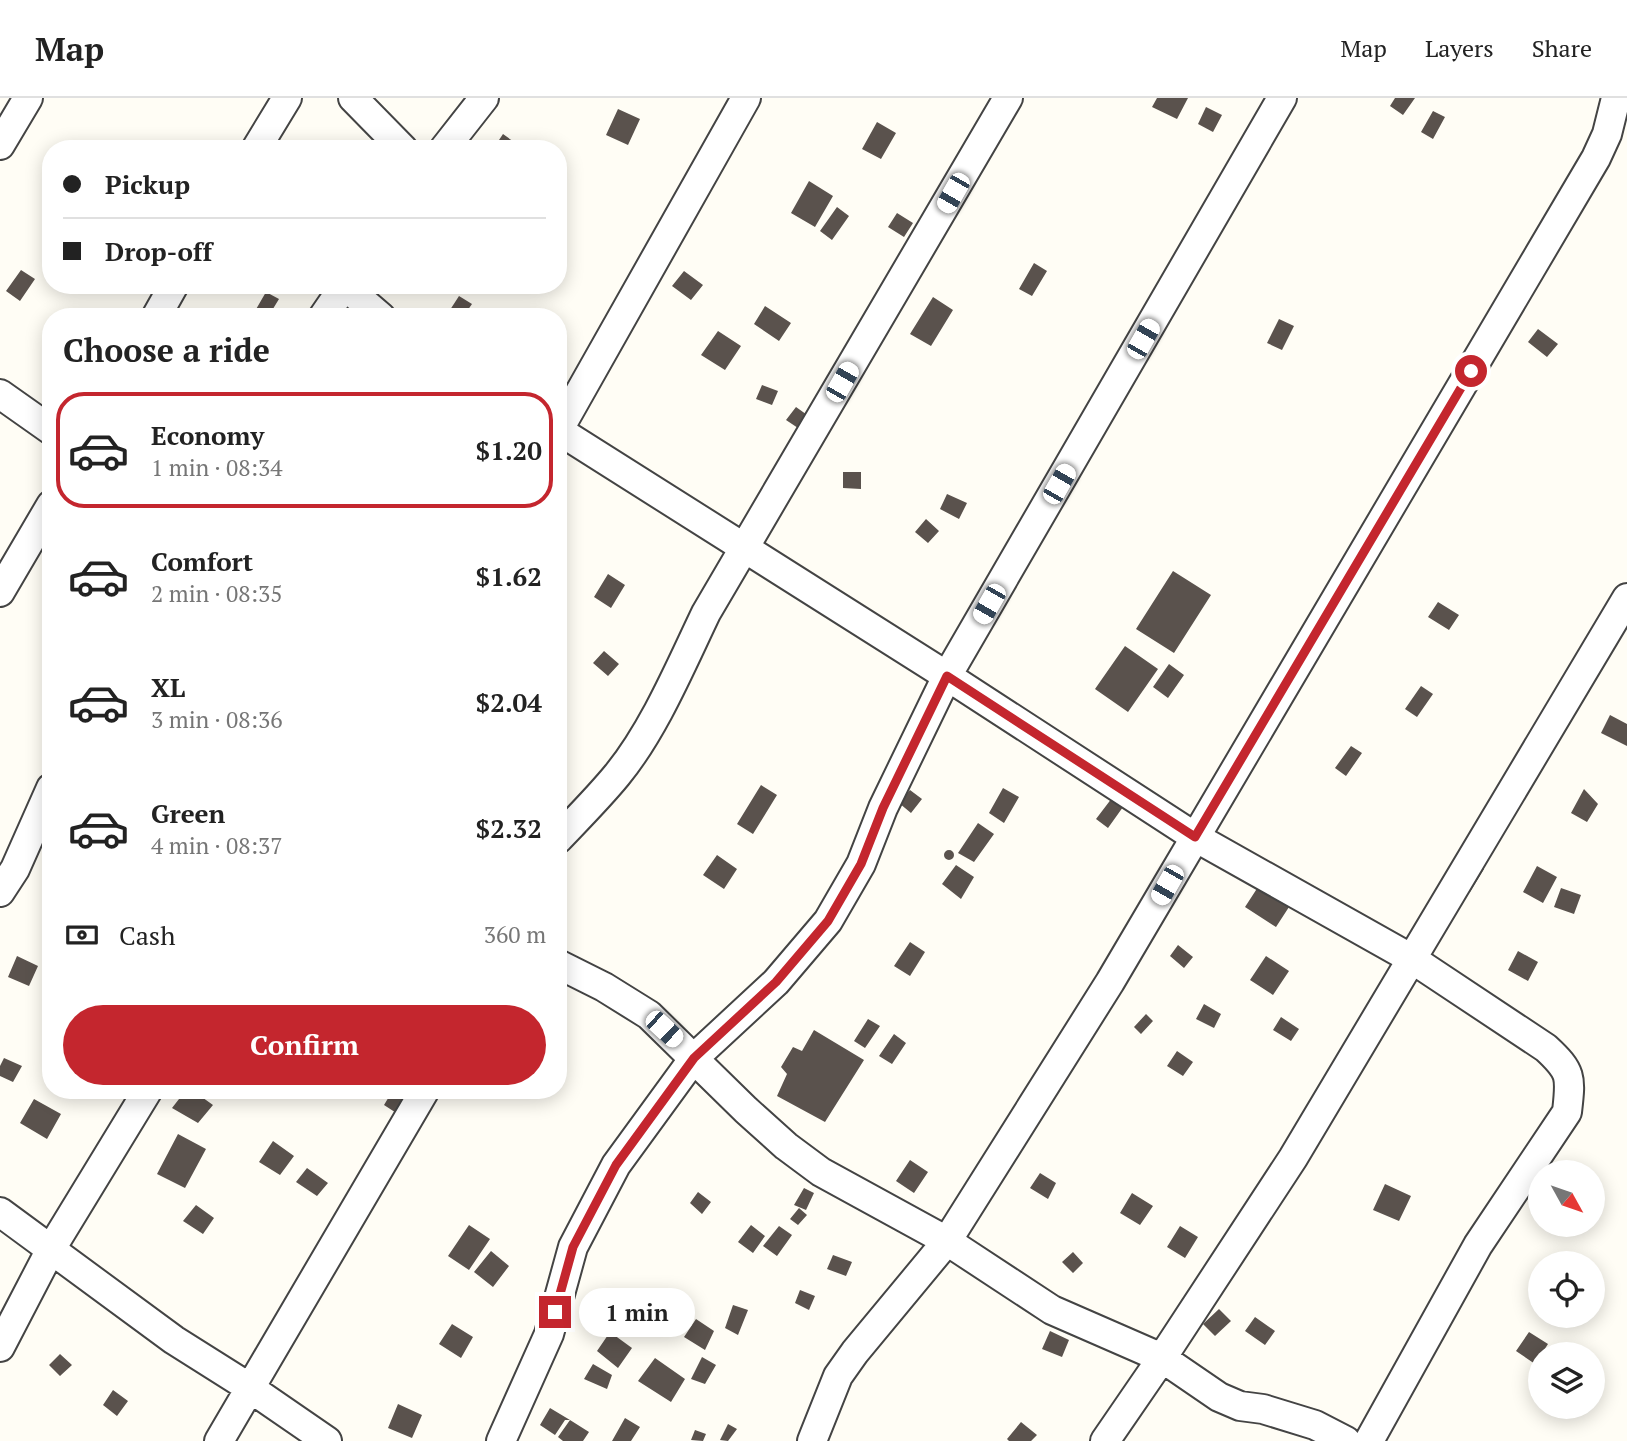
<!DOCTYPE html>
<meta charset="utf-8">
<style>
body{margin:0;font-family:"PT Serif",serif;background:#f6f6f6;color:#222;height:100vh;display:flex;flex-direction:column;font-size:26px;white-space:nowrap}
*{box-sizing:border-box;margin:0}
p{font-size:23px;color:#767676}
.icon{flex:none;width:38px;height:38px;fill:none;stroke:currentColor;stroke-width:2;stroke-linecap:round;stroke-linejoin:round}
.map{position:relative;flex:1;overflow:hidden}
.side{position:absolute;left:42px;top:210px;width:525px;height:791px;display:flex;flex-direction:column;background:#fff;border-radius:28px;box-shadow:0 4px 18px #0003}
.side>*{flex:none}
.top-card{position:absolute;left:42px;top:42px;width:525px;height:154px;border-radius:28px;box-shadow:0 4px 18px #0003;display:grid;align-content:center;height:154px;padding:0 21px;background:#fff}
.needle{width:46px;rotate:130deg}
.buttons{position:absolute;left:1528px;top:1062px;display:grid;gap:14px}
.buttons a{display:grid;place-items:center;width:77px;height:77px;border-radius:50%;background:#fff;box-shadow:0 4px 18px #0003;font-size:35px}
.end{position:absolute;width:32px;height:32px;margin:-16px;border:9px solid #c4262e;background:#fff;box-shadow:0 0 0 4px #fff}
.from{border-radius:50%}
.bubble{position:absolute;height:49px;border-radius:24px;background:#fff;box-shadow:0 4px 18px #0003;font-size:23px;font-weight:800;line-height:49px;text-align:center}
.car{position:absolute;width:21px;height:42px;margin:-21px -10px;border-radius:9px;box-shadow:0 0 5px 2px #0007;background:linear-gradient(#fff 24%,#345 0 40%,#fff 0 76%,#345 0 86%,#fff 0)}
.top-card b{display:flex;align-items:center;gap:24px;height:66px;font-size:26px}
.top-card b+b{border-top:2px solid #e0e0e0}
.top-card i{width:18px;height:18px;background:#222}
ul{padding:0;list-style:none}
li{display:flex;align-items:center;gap:21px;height:116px;margin:0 14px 10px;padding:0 7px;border:4px solid transparent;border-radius:28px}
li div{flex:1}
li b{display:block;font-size:26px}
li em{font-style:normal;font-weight:800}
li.on{border-color:#c4262e}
li>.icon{width:63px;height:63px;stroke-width:1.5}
h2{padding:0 21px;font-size:32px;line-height:84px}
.pay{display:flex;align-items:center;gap:18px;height:77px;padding:0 21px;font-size:26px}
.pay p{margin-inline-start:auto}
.action{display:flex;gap:14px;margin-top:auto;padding:14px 21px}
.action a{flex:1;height:80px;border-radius:42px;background:#c4262e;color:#fff;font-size:28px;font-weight:800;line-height:80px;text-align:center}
header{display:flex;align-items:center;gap:42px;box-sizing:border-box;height:98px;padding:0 35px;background:#fff;border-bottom:2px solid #e0e0e0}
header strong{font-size:33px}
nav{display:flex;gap:38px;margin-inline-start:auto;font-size:24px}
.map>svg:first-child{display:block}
</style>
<header>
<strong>Map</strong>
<nav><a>Map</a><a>Layers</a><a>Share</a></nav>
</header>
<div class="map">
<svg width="1627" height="1343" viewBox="0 0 1627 1343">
<rect width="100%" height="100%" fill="#fffdf5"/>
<path fill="#5a524d" d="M1157,0H1188L1177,21L1152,9Z
M1395,0H1415L1403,17L1390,8Z
M1206,9L1222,17L1213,34L1198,26Z
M618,11L640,21L628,47L606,37Z
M1433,13L1445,19L1433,41L1421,34Z
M877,24L896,35L881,61L862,51Z
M503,36L514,44L510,51H493Z
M809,83L833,98L815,129L791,115Z
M837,109L849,118L832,142L820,133Z
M897,115L913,125L904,139L888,129Z
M1034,165L1047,173L1032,198L1019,191Z
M21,172L35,181L20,203L6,193Z
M684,173L703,187L691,202L672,188Z
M266,194L279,201L268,219L255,213Z
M459,198L472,206L463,219H453L448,215Z
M933,199L953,212L931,248L910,236Z
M765,208L791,225L779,243L754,226Z
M1279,221L1294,228L1282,252L1267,245Z
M1538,231L1558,246L1547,259L1528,244Z
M718,233L741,248L725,272L701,257Z
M762,287L778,293L772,307L756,301Z
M796,309L810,319L801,332L786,322Z
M843,374H861V391L843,390Z
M947,396L967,405L959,421L940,411Z
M926,421L939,433L928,445L915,434Z
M1173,473L1211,497L1174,555L1136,531Z
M608,476L625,487L611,510L594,499Z
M1438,504L1459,517L1449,532L1428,519Z
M1125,548L1158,571L1128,614L1095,591Z
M604,553L619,566L608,578L593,565Z
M1169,566L1184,577L1168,600L1153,589Z
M1421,588L1433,596L1417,619L1405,611Z
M1610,617L1627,626V648L1601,635Z
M1351,648L1362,655L1346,678L1335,670Z
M761,687L777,697L753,736L737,726Z
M1003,690L1019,699L1004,725L989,715Z
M1584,691L1598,706L1587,724L1571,715Z
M910,692L922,701L911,715L899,705Z
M1112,700L1123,709L1108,730L1096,721Z
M978,725L994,736L974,764L958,755Z
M944 757a5 5 0 1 1 10 0a5 5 0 1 1-10 0Z
M717,757L737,771L724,791L703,777Z
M1473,764L1484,771L1470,794L1460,787Z
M956,767L974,779L961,801L942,786Z
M1537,768L1557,779L1543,805L1523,794Z
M1258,789L1289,809L1276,829L1245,809Z
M1561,790L1581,797L1574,816L1554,809Z
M910,844L925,854L910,878L894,868Z
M1178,847L1193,859L1184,870L1170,858Z
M1518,853L1538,864L1528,883L1508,872Z
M17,858L38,868L29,888L8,879Z
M1266,858L1289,873L1273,897L1250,882Z
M1204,906L1221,916L1214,930L1196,921Z
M1146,916L1153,923L1141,936L1134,929Z
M1281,919L1299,931L1291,943L1273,932Z
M868,921L880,928L865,950L854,943Z
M814,932L864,962L825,1024L777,998L787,976L781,969L793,949L802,953Z
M894,936L906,945L892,966L879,958Z
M1177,953L1193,964L1183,978L1167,968Z
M4,960L22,968L13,984L0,978V968Z
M186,992H192L213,1007L198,1025L172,1010Z
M393,992H417L401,1018L384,1007Z
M34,1001L61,1016L47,1041L20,1025Z
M178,1036L206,1051L185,1090L157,1076Z
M273,1043L294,1058L280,1077L259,1064Z
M910,1062L928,1074L914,1095L896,1083Z
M307,1070L328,1085L317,1098L296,1084Z
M1040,1075L1056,1085L1048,1101L1030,1090Z
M1385,1086L1411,1098L1399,1123L1373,1112Z
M804,1090L814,1095L806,1112L794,1107Z
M698,1094L711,1104L702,1116L690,1105Z
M1132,1095L1153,1108L1140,1127L1120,1115Z
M196,1107L214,1120L203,1136L183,1123Z
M799,1110L807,1117L798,1127L790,1121Z
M469,1127L490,1141L469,1172L448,1158Z
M751,1127L765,1138L753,1155L738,1144Z
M779,1128L792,1137L777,1158L763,1148Z
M1180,1128L1198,1139L1185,1160L1167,1149Z
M491,1153L509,1168L493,1189L474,1174Z
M1073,1154L1083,1165L1073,1175L1062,1164Z
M833,1157L852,1164L846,1178L827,1171Z
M800,1192L815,1198L809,1212L795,1205Z
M733,1207L748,1212L738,1237L725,1230Z
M1219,1211L1231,1223L1215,1238L1203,1226Z
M1255,1219L1275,1233L1265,1247L1245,1233Z
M696,1221L714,1233L705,1252L684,1239Z
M452,1226L473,1239L461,1260L439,1246Z
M1050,1233L1069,1242L1062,1259L1042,1251Z
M610,1234L632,1250L618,1270L597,1253Z
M1529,1234L1548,1246L1535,1266L1516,1253Z
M60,1256L72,1267L60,1278L49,1267Z
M702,1259L716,1267L705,1286L691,1281Z
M655,1260L685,1281L671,1304L638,1283Z
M593,1266L612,1277L607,1291L584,1281Z
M113,1292L128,1303L117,1318L103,1307Z
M398,1306L422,1317L412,1340L388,1330Z
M550,1310L570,1322H565L555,1337L540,1327Z
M625,1320L640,1329L631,1343H612Z
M570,1322L589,1334L583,1343H563L558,1339Z
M1021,1324L1037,1337L1031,1343H1009L1007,1341Z
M728,1326L737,1331L728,1343L720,1342Z
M695,1332L706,1336L703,1343L691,1342Z"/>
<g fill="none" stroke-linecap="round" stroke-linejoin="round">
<defs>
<path id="minor" d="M353,0L403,51
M0,47L28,0
M256,51L287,0
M444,51L484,0
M345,188L381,219
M156,219L174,187
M323,219L345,187
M0,296L51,332
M558,332L947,578L1282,0
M558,333L746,0
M0,494L51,407
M558,741C578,720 599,699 617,677C654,632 681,567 706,515L1008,0
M0,794L15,771L51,690
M558,866L604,889L649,917L746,1012L786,1048L821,1074L947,1143L1052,1212L1162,1260L1219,1299L1240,1308L1263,1311L1315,1327L1346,1343
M0,1114L174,1242L250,1290L327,1343
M0,1249L51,1151L148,992
M219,1343L425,992
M501,1343L549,1236L573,1149L616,1067L694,960L776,884L828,823L861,766L883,710L947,578L1195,739L1412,861L1546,950C1572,974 1571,979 1567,1014L1478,1147L1369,1343
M812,1343L838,1278L855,1254L947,1143L1110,884L1596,60L1607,36L1616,0
M1105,1343L1162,1260L1293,1060L1627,500"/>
</defs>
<use href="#minor" stroke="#444" stroke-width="32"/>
<use href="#minor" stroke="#fff" stroke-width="28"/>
</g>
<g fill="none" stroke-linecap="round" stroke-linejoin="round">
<path stroke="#c4262e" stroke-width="9" d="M555,1214L573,1149L616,1067L694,960L776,884L828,823L861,766L883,710L947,578L1195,739L1471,273"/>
</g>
</svg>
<div class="buttons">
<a><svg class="needle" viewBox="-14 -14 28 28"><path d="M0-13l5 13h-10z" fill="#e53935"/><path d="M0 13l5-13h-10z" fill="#767676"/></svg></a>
<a><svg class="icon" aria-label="locate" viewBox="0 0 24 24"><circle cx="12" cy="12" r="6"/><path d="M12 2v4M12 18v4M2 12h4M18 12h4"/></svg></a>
<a><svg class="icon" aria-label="layers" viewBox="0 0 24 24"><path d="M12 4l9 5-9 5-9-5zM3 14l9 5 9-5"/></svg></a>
</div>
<i class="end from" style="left:1471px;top:273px"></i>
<i class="end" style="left:555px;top:1214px"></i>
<div class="bubble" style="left:579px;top:1190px;width:116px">1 min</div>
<i class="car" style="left:953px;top:95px;rotate:210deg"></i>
<i class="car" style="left:1143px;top:241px;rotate:30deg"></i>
<i class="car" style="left:842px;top:284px;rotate:30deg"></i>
<i class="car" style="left:1059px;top:386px;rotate:30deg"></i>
<i class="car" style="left:989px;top:506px;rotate:210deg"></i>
<i class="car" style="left:1167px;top:787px;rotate:210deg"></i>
<i class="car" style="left:664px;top:931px;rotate:133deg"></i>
<div class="top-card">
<b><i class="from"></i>Pickup</b>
<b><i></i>Drop-off</b>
</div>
<section class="side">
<h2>Choose a ride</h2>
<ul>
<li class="on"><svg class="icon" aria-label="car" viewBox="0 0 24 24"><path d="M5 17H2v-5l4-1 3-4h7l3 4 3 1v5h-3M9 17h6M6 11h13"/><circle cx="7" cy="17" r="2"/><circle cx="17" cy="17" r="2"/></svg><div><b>Economy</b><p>1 min · 08:34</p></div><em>$1.20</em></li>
<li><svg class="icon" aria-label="car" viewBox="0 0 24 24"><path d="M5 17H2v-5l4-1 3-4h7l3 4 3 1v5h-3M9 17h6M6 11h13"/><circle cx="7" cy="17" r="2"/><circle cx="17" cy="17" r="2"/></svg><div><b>Comfort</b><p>2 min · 08:35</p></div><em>$1.62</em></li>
<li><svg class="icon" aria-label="car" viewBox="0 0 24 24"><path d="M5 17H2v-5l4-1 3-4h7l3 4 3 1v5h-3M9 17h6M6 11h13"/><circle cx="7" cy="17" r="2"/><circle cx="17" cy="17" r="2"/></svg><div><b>XL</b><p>3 min · 08:36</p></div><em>$2.04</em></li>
<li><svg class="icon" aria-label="car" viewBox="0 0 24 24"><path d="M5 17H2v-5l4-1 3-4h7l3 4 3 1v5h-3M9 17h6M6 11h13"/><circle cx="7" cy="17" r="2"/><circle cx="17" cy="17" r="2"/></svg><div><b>Green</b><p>4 min · 08:37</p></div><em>$2.32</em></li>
</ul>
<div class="pay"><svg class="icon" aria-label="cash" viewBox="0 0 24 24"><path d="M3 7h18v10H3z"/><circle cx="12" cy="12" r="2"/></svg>Cash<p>360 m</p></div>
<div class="action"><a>Confirm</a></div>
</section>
</div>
